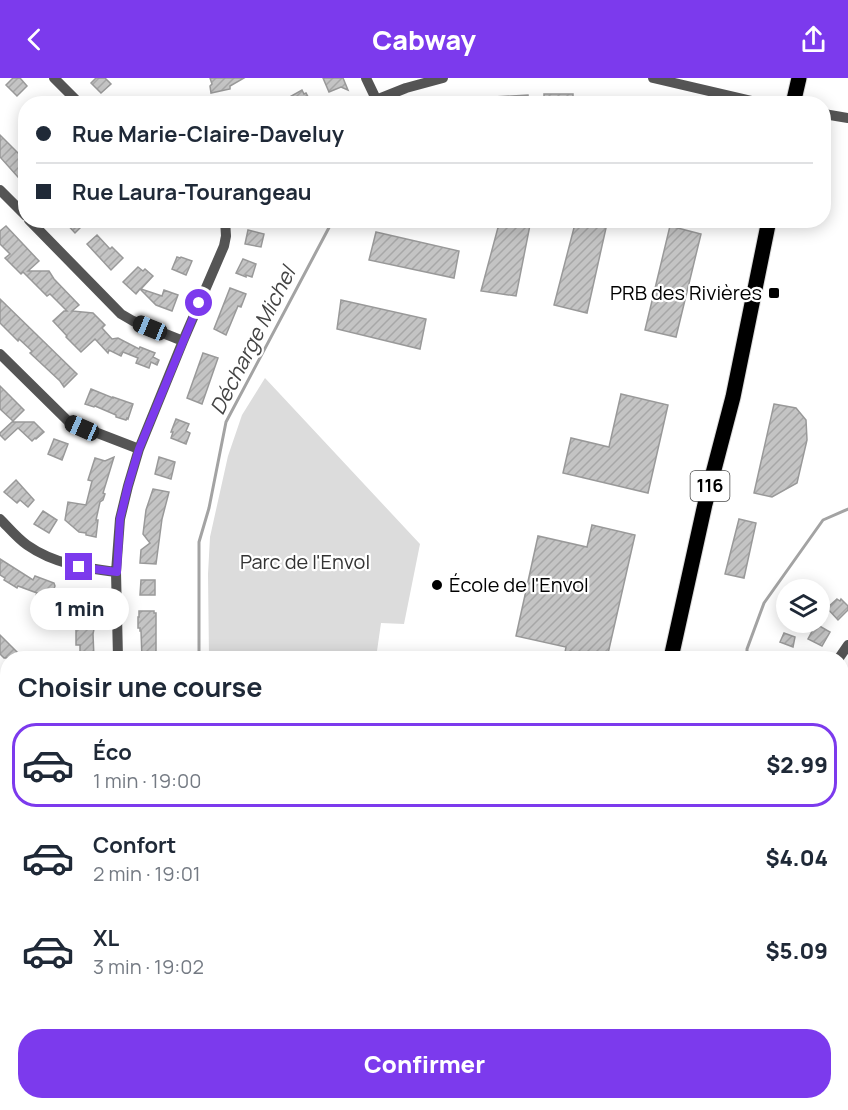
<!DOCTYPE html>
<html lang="fr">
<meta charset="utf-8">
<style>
body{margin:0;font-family:Manrope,sans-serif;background:#f2f2f3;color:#1f2937;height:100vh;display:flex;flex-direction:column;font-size:22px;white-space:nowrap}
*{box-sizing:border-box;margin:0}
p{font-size:20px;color:#747a83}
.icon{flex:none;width:33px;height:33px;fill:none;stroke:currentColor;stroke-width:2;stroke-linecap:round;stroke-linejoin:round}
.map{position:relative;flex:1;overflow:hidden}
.drawer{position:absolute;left:0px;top:573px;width:849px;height:459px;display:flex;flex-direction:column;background:#fff;border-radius:24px 24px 0 0;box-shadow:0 3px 15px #0003}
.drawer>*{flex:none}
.banner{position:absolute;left:18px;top:18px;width:813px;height:132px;border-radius:24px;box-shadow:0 3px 15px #0003;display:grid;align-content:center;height:132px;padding:0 18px;background:#fff}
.tools{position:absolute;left:776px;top:501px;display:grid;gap:12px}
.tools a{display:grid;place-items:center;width:54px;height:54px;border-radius:50%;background:#fff;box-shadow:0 3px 15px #0003;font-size:30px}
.end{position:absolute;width:27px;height:27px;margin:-14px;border:8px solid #7c3aed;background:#fff;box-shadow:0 0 0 3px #fff}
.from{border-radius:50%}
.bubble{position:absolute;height:42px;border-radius:21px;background:#fff;box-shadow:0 3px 15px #0003;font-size:20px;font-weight:800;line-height:42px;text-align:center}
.car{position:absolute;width:18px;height:36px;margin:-18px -9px;border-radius:8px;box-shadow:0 0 4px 2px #0007;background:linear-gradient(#222 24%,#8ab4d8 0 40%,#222 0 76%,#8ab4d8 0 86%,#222 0)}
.banner b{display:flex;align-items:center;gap:21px;height:57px;font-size:22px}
.banner b+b{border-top:2px solid #e0e1e3}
.banner i{width:15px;height:15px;background:#1f2937}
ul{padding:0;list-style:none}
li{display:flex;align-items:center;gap:18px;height:84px;margin:0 12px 9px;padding:0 6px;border:3px solid transparent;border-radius:24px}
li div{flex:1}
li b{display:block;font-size:22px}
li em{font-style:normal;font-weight:800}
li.on{border-color:#7c3aed}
li>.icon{width:54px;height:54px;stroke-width:1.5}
h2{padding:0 18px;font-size:27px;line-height:72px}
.button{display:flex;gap:12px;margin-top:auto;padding:12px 18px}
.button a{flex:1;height:69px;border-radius:24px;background:#7c3aed;color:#fff;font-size:24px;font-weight:800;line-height:69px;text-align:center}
header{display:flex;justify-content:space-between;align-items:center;height:78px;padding:0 18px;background:#7c3aed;color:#fff;font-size:27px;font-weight:800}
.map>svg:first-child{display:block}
</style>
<header><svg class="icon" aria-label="back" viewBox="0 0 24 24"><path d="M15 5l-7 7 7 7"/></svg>Cabway<svg class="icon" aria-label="share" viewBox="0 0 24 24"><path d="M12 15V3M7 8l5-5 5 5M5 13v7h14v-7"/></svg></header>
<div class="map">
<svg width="848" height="1032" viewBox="0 0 848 1032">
<defs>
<pattern id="building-hatch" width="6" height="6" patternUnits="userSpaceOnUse" patternTransform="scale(1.5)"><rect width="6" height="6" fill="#c4c4c4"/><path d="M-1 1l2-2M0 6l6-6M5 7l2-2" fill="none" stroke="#a7a7a7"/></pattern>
</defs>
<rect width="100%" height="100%" fill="#fff"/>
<path fill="#dcdcdc" d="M265,300L420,466L404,546L381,545L376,580H209L208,496L210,459L228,378L242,337Z"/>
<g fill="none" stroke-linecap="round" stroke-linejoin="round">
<path stroke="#a3a3a3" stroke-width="3" d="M199,580V464L209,430L226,344L333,142
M747,580V571L764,525L823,442L848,431
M806,1032V1024"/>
</g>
<path fill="url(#building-hatch)" stroke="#999" stroke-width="1.5" d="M13,0H20L27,8L17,18L6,7Z
M96,0H105L111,6L101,15L91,5Z
M210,0H244L230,8V11L211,15L210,8L212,6Z
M323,0H343L348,12L341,9L329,14Z
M302,12L304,16L306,15L312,26H277Z
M544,16H573V26H544Z
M528,17L529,26H495L494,19Z
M0,57L26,83V108L0,79Z
M63,142H88L75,155Z
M500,142H531L516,218L481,213Z
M576,142L606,150L587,235L554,227Z
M6,148L39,183L28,193H49L54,201L79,227L72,233L93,235L105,247L102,250L112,261L118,260L139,271L140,269L155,275L153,279L159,282L157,287L151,284L149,290L136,285L138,280L123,274L121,278L109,272L108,275L95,261L81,274L66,259L67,258L53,243L64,233H67L50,216L47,218L23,194L21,196L5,180L10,176L0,166V153Z
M670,148L701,156L676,259L645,252Z
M248,152L264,156L261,169L245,166Z
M376,154L459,173L454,200L369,182Z
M97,157L110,171L112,169L123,180L111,192L87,166Z
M177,179L180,180L181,179L192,183L186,197L172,191Z
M243,181L256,186L252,199L246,197V199L236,195Z
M138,189L143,193L145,191L153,198L141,211L162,218L164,212L178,217L172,233L156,227L140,211L136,216L123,204Z
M230,210L246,216L241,229L238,228L226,257L214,251Z
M0,221L77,296L64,309L60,303L30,275L32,273L19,261L18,263L0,245Z
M341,222L426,241L420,271L337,251Z
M203,275L218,280L202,326L187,320Z
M0,308L24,332L13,343L0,331Z
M91,311L113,320V319L133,326L128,341L127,340L126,342L116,339V337L95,328L94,329L85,326Z
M621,316L668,327L648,415L563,395L571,360L609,369Z
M774,326L796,330L806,342L807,362L797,405L772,419L754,415Z
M176,341L189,346L186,353L190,355L186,366L171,360L173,354H171Z
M12,344H34L44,354L36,361L35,360L32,363L18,350L5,362L0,357V355Z
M54,361L68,366L62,382L48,376Z
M114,379L103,415L105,416L103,422L100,424L96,442H98L96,459L86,457V455L79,454L65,442L68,424L86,427L92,403L88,402L95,380L105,383Z
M159,379L175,384L171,401L155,396Z
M16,402L34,422L28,429L20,422L17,425L4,414Z
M153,411L169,414L162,441L156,486L140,485L141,472L150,465L143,456L146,432Z
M43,433L57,442L49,455L34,446Z
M739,441L756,445L744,500L725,496Z
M592,447L635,457L607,580H564L566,569L516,558L538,458L587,469Z
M0,481L33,502L35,498L54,505L55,508L50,522L36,517L37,515L18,508L17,510L4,502L5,500L0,497Z
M141,502H155V517H140Z
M78,514H95L96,529L78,530Z
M837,521L840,523L841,521L848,528V532L838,542L827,530Z
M139,533H154V535H156V580H142L141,553H140V550H138V539H139Z
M81,538L94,551L93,556L94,580H80V567H76V549H81Z
M816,546L830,554L822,568L808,561Z
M784,555L795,559L793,569L780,564Z
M0,557L23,580H4L0,576Z"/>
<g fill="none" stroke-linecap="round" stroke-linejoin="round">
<defs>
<path id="primary" d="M793,26L799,0
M671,580L705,426L733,319L769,142
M568,1032L570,1024"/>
</defs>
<use href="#primary" stroke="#dbdbdb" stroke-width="17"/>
<path stroke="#555" stroke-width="10" d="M54,0L80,26
M366,0L376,21
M653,0L764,26
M366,26L406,10L443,0
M824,36L848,40
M0,112L26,138
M29,142L121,236L133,243L183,263
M0,276L69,344L139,371
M0,441C9,450 17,460 27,467C54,486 85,490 116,494
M118,580L116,494L120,441L128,408L139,371L183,263L224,168L226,158L225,142
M839,580L848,567
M0,610L8,617
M0,777L8,784
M842,786L848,787
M842,911L848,913
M0,934L8,920
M224,1024L227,1032
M407,1024L415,1032
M141,1032L144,1024"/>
<use href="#primary" stroke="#000" stroke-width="15"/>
</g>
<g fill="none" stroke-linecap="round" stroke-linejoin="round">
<path stroke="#7c3aed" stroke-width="8" d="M79,489L117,494L120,441L128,408L139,371L199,225"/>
</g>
<g fill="#000" stroke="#fff" stroke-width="2">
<rect x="768" y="209" width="12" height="12" rx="3"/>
<circle cx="437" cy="507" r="6"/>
</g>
<g text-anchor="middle" stroke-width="4.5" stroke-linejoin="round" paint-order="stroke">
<rect fill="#fff" stroke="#4c4c4c" stroke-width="1.5" x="690.5" y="393" width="39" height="30" rx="4.5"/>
<g font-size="18" font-weight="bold" fill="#000">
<text x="710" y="414">116</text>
</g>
<g font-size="20" fill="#000" stroke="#fff" text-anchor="end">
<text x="762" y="222">PRB des Rivières</text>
<text x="449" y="514" text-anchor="start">École de l'Envol</text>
</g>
<g font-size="20" fill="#333" stroke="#fff">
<text x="305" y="491">Parc de l'Envol</text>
</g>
<g font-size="21" font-style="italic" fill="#444" stroke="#fff">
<text transform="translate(253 263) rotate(-63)" y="7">Décharge Michel</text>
</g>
</g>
</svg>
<div class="tools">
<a><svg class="icon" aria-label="layers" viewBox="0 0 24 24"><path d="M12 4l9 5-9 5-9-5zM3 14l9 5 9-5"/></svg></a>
</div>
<i class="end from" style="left:199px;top:225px"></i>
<i class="end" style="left:79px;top:489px"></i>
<div class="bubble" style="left:30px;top:510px;width:99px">1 min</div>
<i class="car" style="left:150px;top:250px;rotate:292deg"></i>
<i class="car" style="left:82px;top:350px;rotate:294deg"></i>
<div class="banner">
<b><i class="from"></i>Rue Marie-Claire-Daveluy</b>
<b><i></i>Rue Laura-Tourangeau</b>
</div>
<section class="drawer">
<h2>Choisir une course</h2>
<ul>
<li class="on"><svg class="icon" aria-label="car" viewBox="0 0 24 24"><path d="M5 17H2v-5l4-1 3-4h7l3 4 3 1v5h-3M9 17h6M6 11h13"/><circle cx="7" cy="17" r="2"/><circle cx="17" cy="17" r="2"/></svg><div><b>Éco</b><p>1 min · 19:00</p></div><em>$2.99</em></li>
<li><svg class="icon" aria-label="car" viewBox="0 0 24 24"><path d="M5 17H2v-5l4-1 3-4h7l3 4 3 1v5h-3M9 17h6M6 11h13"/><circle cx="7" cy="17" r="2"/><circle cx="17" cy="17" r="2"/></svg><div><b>Confort</b><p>2 min · 19:01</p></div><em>$4.04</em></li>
<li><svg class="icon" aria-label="car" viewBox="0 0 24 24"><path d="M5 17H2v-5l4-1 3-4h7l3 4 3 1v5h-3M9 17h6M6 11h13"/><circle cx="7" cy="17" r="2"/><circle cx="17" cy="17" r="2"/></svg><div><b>XL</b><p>3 min · 19:02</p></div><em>$5.09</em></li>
</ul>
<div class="button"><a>Confirmer</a></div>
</section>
</div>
